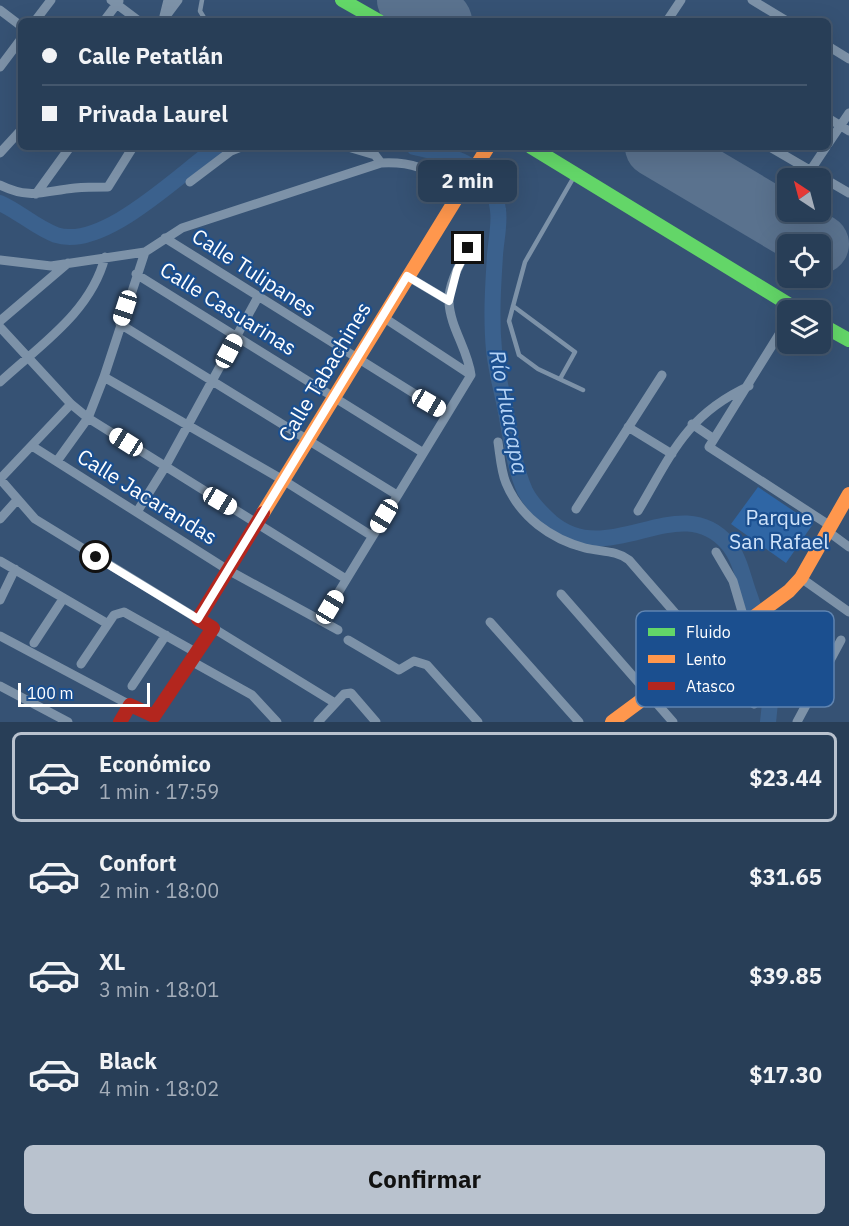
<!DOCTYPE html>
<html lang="es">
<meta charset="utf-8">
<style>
body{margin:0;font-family:"IBM Plex Sans",sans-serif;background:#30455d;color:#f1f3f6;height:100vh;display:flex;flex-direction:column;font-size:22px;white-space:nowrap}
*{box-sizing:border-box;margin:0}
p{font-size:20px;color:#a5aeba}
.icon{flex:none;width:33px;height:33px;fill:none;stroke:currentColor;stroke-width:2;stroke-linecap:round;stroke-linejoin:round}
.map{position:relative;height:722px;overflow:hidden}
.sheet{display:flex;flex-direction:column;background:#283e57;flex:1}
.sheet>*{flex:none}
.top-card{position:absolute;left:18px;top:18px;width:813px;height:132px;border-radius:9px;box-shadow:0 6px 24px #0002,0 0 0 2px #44576d;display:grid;align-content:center;height:132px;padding:0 24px;background:#283e57}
.needle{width:39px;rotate:324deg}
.fabs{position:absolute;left:777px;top:168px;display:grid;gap:12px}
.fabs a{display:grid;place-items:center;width:54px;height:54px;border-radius:9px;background:#283e57;box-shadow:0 6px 24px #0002,0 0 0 2px #44576d;font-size:30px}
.scale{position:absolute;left:18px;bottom:15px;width:132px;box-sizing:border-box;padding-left:6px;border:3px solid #fff;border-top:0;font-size:16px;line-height:21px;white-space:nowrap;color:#fff;-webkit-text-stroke:4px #1b4f8f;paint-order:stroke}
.end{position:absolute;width:27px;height:27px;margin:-14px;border:8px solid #fff;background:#111;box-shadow:0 0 0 3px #111}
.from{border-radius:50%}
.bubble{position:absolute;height:42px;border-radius:9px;background:#283e57;box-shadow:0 6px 24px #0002,0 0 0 2px #44576d;font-size:20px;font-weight:800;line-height:42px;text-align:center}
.car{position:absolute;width:18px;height:36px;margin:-18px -9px;border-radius:8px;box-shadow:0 0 4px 2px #0007;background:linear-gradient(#fff 24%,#345 0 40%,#fff 0 76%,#345 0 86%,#fff 0)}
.top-card b{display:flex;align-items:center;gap:21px;height:57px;font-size:22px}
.top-card b+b{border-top:2px solid #44576d}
.top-card i{width:15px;height:15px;background:#f1f3f6}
ul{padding:10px 0 0;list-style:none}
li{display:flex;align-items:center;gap:18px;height:90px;margin:0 12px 9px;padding:0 12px;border:3px solid transparent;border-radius:9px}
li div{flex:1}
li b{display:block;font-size:22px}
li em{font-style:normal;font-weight:800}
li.active{border-color:#b9c2ce}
li>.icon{width:54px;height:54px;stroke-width:1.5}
.cta{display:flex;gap:12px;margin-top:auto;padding:12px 24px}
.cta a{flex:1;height:69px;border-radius:9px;background:#b9c2ce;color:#111;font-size:24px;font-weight:800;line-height:69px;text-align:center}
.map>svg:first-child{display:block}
</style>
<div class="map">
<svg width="849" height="722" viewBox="0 0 849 722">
<rect width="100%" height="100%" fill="#365274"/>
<path fill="#2f66a5" d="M758,487L813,524L786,563L731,524Z"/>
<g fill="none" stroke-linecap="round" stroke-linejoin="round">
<path stroke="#3b618d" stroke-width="16" d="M414,147C437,152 467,159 484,176C492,184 497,199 498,210C500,224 496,240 495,255C493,286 491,318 494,350C496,371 502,391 506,412C511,439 514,466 525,491C531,503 541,513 551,522C610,572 679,487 728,544C740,558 743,578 749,594C765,640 775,672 768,722
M0,203C20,212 35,227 56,235C104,251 181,172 218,147"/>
<path stroke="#5a728e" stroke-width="60" d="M407,0L442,21
M655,147L819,244"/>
<path stroke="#7d92a8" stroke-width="4.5" d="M202,0L200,11L206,21
M575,175L525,262L509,321L519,355L538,369L583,390
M513,306L575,352L560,379"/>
<path stroke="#7d92a8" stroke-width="9" d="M111,0L139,21
M752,0L787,21
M0,10L21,26
M164,16L168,0
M163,20L178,0
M35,21L51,0
M104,21L119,1
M667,21L681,0
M828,46L849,59
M0,67L21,39
M828,118L849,131
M828,144L849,113
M348,147L375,155L381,163
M770,147L849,193
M0,153L21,130
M810,171L826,147
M190,182L231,151L241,147
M0,185C31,200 44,191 75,188C86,187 97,187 108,187L133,147
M36,194L70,147
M165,238L447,414
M468,248C460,264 448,284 449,302C450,327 468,350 471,375
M0,260L51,266L145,252L182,228L381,163C417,161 431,172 461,189
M136,274L422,452
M407,276L449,301
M383,317L471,375
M788,320L709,447L829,525
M0,321L68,263
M120,324L397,495
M0,327L71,404L88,418L346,579
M104,377L283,480L372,536
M0,382C40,345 91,312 105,257
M692,424L714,439
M628,427L672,454
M498,442C500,455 501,471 506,483C520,517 551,539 585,548C601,552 616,550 629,560L754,704
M32,446L228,570L338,630
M57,461L88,418L104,377L145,252
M0,479L35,519L198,619
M0,479L71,404
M576,509L662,375
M638,511C671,455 686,415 749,386
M137,512L165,467L258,297
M0,519L17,500
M826,530L849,547
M716,552L733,581L746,625
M0,561L108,624
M801,578L849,612
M561,594L673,722
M0,600L15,569
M321,621L471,375
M490,622L579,722
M213,628L335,703
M0,636L130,705
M348,640L399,670L414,661L427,665L478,722
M34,643L63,599
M191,661L252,695L277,722
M81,664L114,615L124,612L197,653
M0,686L68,722
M132,686L166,635
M318,722L344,694L351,693L376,722
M797,722L841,640"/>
<path stroke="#63d668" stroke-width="14" d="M342,0L379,21
M531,147L798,310
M820,324L849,340"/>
<path stroke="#ff974d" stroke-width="14" d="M263,513L488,147
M612,722L789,591L801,578L849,494"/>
<path stroke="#b3261e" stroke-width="14" d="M120,722L130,705L154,716L213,628L198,619L263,513"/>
</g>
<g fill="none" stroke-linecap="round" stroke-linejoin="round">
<path stroke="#fff" stroke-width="8" d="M96,557L198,619L407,276L449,301L457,270L468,248"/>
</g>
<g text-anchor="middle" stroke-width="4.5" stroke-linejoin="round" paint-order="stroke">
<g font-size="21" fill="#fff" stroke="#1b4f8f">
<text transform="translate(254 273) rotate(33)" y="7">Calle Tulipanes</text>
<text transform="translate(228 309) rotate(32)" y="7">Calle Casuarinas</text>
<text transform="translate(325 372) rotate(-59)" y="7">Calle Tabachines</text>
<text transform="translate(147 497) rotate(32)" y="7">Calle Jacarandas</text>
</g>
<g font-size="21" fill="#cfe3fa" stroke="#1b4f8f">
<text x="779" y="525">Parque<tspan x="779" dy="24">San Rafael</tspan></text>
</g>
<g font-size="22" font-style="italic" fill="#b5d3f5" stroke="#1b4f8f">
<text transform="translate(509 412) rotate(79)" y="8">Río Huacapa</text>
</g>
</g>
<rect x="636" y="611" width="198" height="96" rx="9" fill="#1b4f8f" stroke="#5f84b1" stroke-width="1.5"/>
<rect x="648" y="628" width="27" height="8" fill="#63d668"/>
<rect x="648" y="655" width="27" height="8" fill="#ff974d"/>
<rect x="648" y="682" width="27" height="8" fill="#b3261e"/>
<g font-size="16" fill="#fff">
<text x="686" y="638">Fluido</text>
<text x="686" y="665">Lento</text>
<text x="686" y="692">Atasco</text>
</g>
</svg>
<div class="fabs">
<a><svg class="needle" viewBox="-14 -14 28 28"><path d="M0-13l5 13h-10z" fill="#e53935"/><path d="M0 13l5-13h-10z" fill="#a5aeba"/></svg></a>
<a><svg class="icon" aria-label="locate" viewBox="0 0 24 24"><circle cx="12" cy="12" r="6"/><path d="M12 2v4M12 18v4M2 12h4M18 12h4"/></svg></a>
<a><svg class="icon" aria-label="layers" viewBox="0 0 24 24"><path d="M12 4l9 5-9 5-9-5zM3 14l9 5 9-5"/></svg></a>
</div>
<div class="scale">100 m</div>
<i class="end from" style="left:96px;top:557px"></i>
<i class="end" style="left:468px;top:248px"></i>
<div class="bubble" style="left:418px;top:160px;width:99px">2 min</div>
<i class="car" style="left:125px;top:308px;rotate:198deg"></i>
<i class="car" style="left:229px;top:351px;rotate:28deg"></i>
<i class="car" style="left:429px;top:403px;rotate:120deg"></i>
<i class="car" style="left:126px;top:442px;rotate:302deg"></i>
<i class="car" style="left:220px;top:501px;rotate:121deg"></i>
<i class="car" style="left:384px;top:516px;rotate:211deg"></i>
<i class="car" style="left:330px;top:607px;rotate:31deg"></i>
<div class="top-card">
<b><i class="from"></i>Calle Petatlán</b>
<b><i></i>Privada Laurel</b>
</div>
</div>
<section class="sheet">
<ul>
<li class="active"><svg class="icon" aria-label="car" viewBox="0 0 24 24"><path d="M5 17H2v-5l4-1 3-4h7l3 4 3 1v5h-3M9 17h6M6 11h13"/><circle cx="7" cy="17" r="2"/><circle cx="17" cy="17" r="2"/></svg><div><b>Económico</b><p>1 min · 17:59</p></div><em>$23.44</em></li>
<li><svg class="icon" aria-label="car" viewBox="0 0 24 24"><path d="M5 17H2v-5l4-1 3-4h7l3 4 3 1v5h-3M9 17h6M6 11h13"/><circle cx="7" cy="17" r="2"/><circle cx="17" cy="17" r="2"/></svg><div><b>Confort</b><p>2 min · 18:00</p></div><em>$31.65</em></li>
<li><svg class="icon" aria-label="car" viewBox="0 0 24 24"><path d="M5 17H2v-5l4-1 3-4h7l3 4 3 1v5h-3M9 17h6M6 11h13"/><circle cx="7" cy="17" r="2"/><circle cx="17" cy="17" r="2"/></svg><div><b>XL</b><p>3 min · 18:01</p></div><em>$39.85</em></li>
<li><svg class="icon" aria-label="car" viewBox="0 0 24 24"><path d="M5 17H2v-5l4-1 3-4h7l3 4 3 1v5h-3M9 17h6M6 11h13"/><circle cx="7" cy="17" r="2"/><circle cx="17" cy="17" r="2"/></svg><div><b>Black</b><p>4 min · 18:02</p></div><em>$17.30</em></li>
</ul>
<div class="cta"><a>Confirmar</a></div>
</section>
